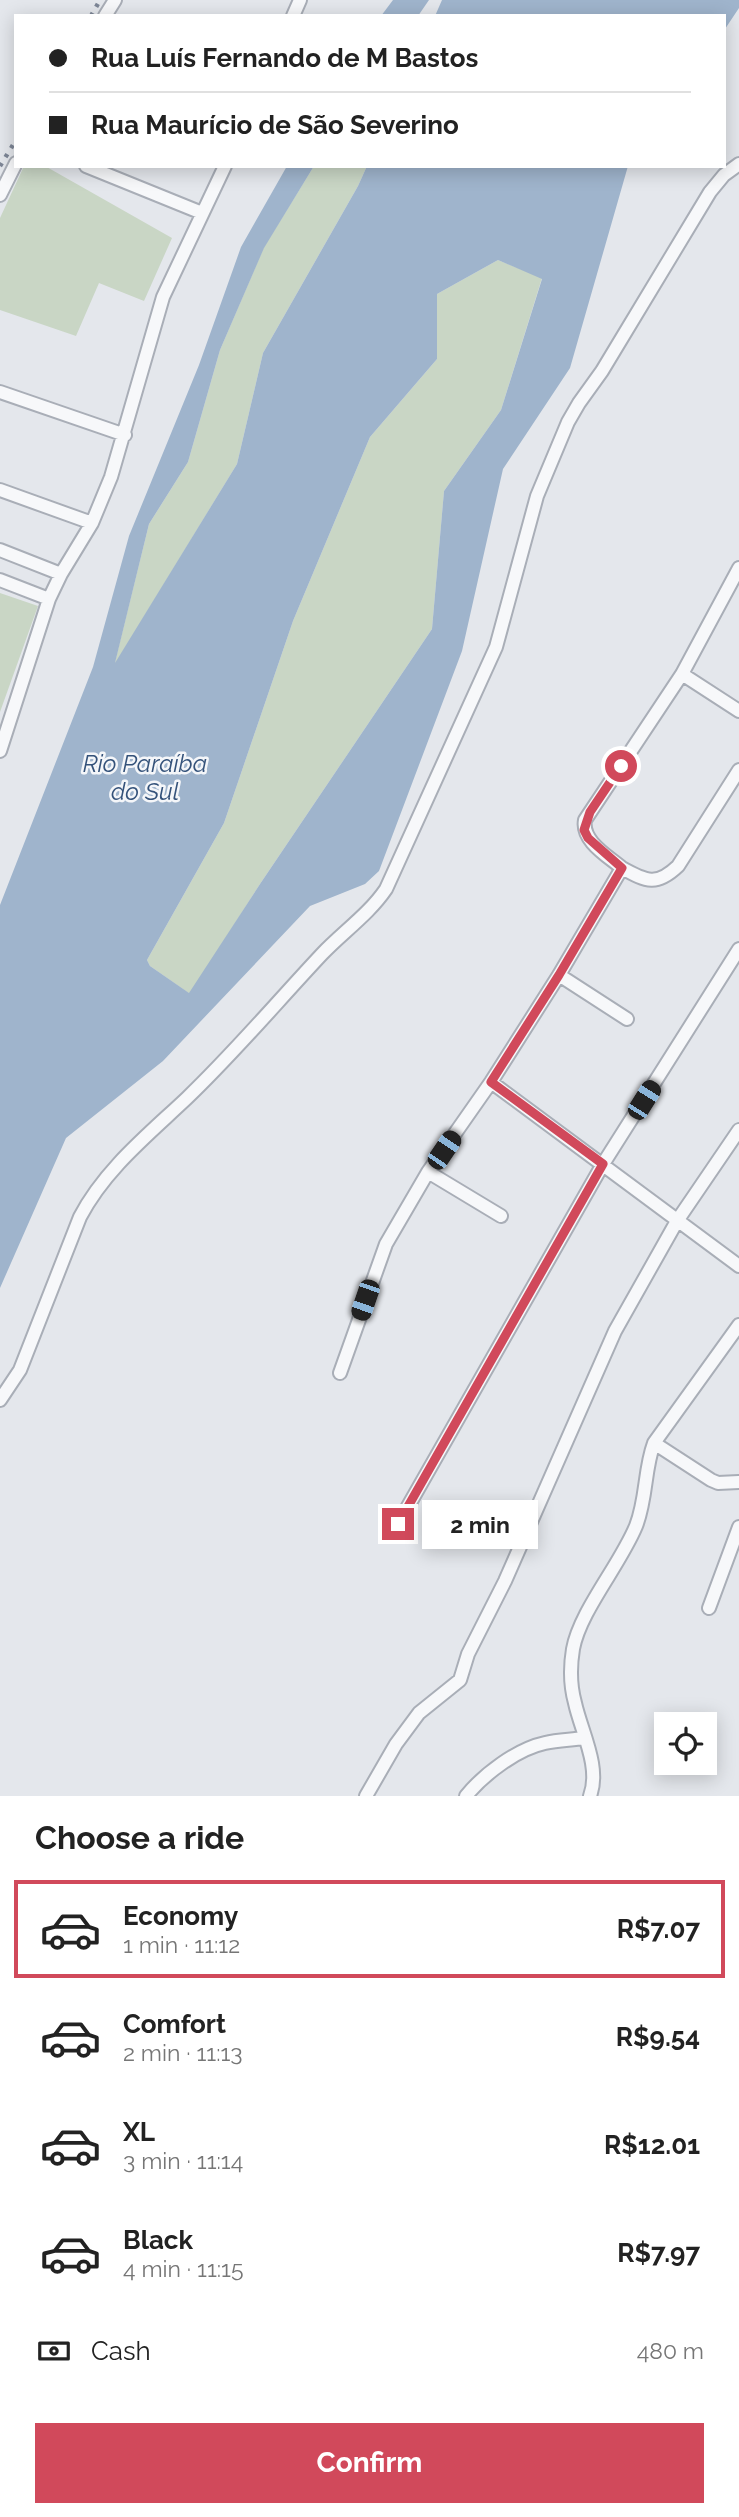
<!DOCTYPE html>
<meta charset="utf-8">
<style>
body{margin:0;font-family:Raleway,sans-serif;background:#f6f6f6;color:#222;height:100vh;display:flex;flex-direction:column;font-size:26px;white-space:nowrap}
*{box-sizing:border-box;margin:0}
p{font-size:23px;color:#767676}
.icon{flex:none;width:38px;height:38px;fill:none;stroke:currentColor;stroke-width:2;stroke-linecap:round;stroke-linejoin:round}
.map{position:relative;height:1796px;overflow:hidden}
.details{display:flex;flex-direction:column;background:#fff;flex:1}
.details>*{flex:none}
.guide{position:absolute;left:14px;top:14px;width:712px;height:154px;border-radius:0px;box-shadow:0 4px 18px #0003;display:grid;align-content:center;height:154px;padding:0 35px;background:#fff}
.fabs{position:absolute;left:654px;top:1712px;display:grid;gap:14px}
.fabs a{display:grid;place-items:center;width:63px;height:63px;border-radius:0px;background:#fff;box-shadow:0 4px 18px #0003;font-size:35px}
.end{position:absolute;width:32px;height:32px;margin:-16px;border:9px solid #d1495b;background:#fff;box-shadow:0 0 0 4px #fff}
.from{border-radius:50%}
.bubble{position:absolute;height:49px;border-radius:0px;background:#fff;box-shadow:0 4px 18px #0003;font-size:23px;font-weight:700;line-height:49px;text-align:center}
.car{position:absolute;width:21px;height:42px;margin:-21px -10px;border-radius:9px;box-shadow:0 0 5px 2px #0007;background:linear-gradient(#222 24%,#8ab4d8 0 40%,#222 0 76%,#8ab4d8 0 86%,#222 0)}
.guide b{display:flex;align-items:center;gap:24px;height:66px;font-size:26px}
.guide b+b{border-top:2px solid #e0e0e0}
.guide i{width:18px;height:18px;background:#222}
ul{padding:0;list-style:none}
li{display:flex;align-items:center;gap:21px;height:98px;margin:0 14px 10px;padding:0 21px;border:4px solid transparent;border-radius:0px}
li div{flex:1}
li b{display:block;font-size:26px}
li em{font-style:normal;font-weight:700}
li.active{border-color:#d1495b}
li>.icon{width:63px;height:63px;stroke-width:1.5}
h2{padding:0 35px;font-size:32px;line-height:84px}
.pay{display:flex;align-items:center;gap:18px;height:77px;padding:0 35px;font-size:26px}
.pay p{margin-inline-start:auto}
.action{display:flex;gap:14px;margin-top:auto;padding:14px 35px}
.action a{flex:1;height:80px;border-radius:0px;background:#d1495b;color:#fff;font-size:28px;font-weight:700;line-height:80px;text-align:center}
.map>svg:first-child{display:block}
</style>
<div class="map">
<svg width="739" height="1796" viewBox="0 0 739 1796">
<rect width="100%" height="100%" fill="#e4e7ec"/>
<path fill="#c9d6c5" d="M24,166H45L172,238L144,301L99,283L76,336L0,310V218Z
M314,166H367L358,186L263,353L237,464L114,666L149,524L188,462L220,350L264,247Z
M498,260L542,278L501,410L444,491L432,629L260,884L190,994L150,966L147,960L224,823L293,621L370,437L437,359V294Z
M0,593L38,606L0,712Z"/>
<path fill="#9fb4cc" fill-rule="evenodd" d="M393,0H429L418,16H381Z
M442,0H739V8L725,29L724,16H435Z
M287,166H314L264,248L220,350L188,462L149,524L115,663L237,464L263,353L358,186L367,166H628L570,368L503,469L462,651L379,871L365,884L310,906L163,1061L66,1138L0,1288V905L93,667L129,536L199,365L241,247ZM498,260L542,279L501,410L444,491L432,629L260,884L189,993L150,966L147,960L224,823L293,621L370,437L437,359V294Z"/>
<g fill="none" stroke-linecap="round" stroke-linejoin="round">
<defs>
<path id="street" d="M105,16L115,0
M293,16L300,0
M86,166L202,213
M0,195L16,163
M0,392L125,435
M0,490L92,523
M0,550L61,574
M0,580L49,599
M682,674L739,711
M0,751L49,599L61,574L92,523L111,477L163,297L225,166
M622,868C608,856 581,841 585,820L682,674L739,568
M559,975L627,1019
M491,1082L739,1266
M428,1172L501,1216
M340,1373L386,1244L428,1172L491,1082L559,975L622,868C647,882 657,886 678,866L739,770
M0,1400L20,1370L80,1217C105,1169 149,1134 187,1098C235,1052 277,1002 322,954C343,932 369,914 386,889L496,647L537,496L568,422L579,403L602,371L710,192L724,175L739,164
M654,1443L711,1480L718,1483L739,1482
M398,1524L603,1164L739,949
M709,1608L739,1527
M366,1796L396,1744L419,1713L460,1680L468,1654L505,1581L615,1331L677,1221L739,1130
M466,1796C484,1774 517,1749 545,1743C558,1740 571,1740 584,1738
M590,1796C601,1767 581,1731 575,1703C570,1685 570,1667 573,1649C580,1611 620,1565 636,1526C647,1498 644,1470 654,1443L739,1325"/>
</defs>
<use href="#street" stroke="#a9aeb7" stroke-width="16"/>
<use href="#street" stroke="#f7f8fa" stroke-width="12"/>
<path stroke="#7d8696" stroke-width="4.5" stroke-dasharray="3.5 7" stroke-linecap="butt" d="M91,16L100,0
M0,166L16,140"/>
</g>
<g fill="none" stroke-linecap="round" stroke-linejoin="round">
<path stroke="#d1495b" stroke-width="9" d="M398,1524L603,1164L491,1082L559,975L622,868L588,838L584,830L590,812L621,766"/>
</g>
<g text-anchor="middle" stroke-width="5" stroke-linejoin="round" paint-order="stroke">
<g font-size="24" font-style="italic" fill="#34527a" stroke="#f4f6f9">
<text x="145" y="772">Rio Paraíba<tspan x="145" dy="28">do Sul</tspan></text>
</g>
</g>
</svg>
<div class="fabs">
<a><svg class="icon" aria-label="locate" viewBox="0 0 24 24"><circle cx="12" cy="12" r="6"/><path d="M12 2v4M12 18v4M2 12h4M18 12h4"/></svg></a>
</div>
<i class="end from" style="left:621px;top:766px"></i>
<i class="end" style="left:398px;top:1524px"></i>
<div class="bubble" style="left:422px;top:1500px;width:116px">2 min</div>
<i class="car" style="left:644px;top:1100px;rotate:32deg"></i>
<i class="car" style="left:444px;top:1150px;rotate:34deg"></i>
<i class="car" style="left:365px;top:1300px;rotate:199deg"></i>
<div class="guide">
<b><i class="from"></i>Rua Luís Fernando de M Bastos</b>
<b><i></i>Rua Maurício de São Severino</b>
</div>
</div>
<section class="details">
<h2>Choose a ride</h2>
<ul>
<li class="active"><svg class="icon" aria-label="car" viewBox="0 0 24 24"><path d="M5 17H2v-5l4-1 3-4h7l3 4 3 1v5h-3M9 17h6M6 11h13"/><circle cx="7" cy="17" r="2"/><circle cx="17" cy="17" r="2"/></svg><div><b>Economy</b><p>1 min · 11:12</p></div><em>R$7.07</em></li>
<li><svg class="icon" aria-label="car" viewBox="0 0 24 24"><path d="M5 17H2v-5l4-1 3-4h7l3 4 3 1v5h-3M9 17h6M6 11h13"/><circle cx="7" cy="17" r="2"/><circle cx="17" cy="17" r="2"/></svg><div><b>Comfort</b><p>2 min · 11:13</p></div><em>R$9.54</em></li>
<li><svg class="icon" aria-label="car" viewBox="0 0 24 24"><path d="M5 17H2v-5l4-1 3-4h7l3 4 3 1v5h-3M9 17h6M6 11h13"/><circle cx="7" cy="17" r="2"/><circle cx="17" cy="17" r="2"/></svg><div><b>XL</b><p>3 min · 11:14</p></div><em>R$12.01</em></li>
<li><svg class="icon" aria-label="car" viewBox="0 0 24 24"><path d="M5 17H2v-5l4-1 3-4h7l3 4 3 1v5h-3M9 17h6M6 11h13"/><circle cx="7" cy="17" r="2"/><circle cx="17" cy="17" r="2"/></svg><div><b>Black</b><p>4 min · 11:15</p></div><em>R$7.97</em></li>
</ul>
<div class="pay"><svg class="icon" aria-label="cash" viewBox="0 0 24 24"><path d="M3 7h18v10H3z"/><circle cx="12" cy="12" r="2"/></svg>Cash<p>480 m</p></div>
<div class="action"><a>Confirm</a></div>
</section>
